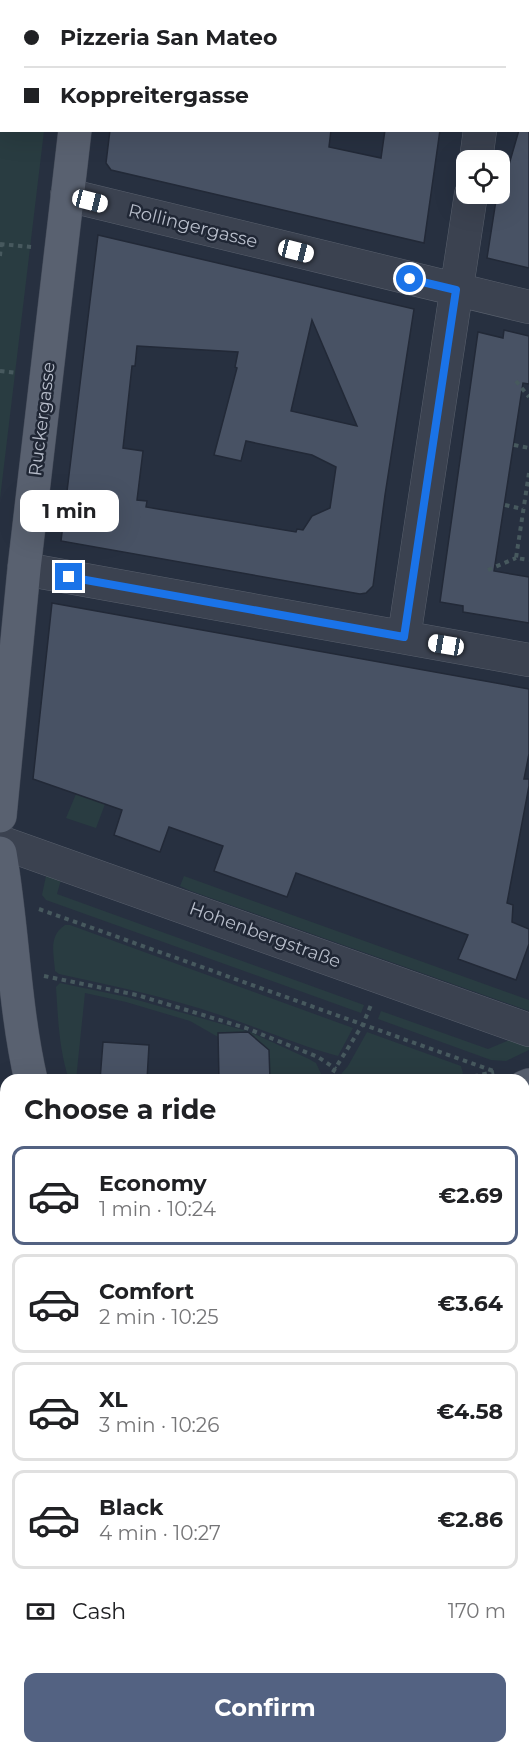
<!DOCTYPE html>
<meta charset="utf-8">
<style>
body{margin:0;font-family:Montserrat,sans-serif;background:#f2f2f2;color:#202124;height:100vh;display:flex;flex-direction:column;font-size:22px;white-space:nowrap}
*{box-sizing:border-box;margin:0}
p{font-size:20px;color:#757577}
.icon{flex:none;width:33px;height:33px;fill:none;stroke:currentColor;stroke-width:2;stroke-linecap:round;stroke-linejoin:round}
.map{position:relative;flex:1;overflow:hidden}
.drawer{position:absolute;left:0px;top:1074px;width:530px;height:680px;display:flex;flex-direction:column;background:#fff;border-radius:18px 18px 0 0;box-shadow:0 6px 24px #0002}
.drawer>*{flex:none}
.hud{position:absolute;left:0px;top:0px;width:530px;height:132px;box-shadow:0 6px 24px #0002;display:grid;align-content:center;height:132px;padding:0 24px;background:#fff}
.controls{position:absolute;left:456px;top:150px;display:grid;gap:12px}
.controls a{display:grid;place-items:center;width:54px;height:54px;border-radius:12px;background:#fff;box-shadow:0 6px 24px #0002;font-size:30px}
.end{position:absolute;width:27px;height:27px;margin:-14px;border:8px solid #1a73e8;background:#fff;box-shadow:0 0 0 3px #fff}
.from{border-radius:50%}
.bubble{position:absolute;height:42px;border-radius:12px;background:#fff;box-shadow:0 6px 24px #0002;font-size:20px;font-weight:700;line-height:42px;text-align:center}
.car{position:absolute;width:18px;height:36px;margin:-18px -9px;border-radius:8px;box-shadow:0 0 4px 2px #0007;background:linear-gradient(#fff 24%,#345 0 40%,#fff 0 76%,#345 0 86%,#fff 0)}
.hud b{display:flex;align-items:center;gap:21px;height:57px;font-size:22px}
.hud b+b{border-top:2px solid #e0e0e0}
.hud i{width:15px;height:15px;background:#202124}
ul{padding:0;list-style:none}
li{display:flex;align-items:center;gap:18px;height:99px;margin:0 12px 9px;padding:0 12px;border:3px solid #e0e0e0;border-radius:12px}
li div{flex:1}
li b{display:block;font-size:22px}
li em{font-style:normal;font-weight:700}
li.selected{border-color:#536282}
li>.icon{width:54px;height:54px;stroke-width:1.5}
h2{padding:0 24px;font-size:27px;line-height:72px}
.pay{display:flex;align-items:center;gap:15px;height:66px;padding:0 24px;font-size:22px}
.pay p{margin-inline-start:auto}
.primary-button{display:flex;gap:12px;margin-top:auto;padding:12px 24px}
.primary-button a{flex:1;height:69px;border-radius:12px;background:#536282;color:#fff;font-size:24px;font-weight:700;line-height:69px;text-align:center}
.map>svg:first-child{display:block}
</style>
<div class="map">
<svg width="529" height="1753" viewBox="0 0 529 1753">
<rect width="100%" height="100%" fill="#273040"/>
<path fill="#293c41" d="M0,0H59L2,2V130L44,131L0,499Z
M76,794L105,804L96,828L66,818Z
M47,871L61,880L57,894L364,1005L361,1013L46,900L42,895Z
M184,876L529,1000V1011L191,891L180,886Z
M65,925H70L353,1028L338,1056C298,1045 260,1028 220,1015C167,997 114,986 59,974L55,971C54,954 48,936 65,925Z
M60,983L127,997L250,1032L309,1059L316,1063L322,1076L319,1080H270L250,1044V1032L219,1033L218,1037L190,1021L126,1002L85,993L76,1080H69C59,1049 58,1019 56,987Z
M381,1011L488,1049L512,1039L529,1043V1050L506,1061L491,1060L378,1019Z
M367,1032L461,1066L463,1073L460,1077L442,1080H336L348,1066Z
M529,1160V1229L524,1232V1162Z
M6,1409V1537L0,1540V1414Z
M529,1514V1639L524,1638V1517Z
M73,1748H329L322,1753H63Z"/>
<path fill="#485264" stroke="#222937" stroke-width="1.5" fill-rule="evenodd" d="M528,120H529V268L487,258L497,194H500L501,166L508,168L519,130H528Z
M110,130H331L329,147L381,158L385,130H440L424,243L111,170L106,163Z
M98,235L414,309L385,495L373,586L366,593L360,594L61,541ZM312,320L357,426L291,411ZM137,346L238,352L235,367L237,368L214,455L241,461L246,441L312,455L336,467L330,508L312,516L303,530L297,529L296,532L146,507L147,501L137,500L143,451L123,448L132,366H135Z
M504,330L529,336V384L523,383L494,571L529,577V623L463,612V606L440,602L478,332L503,338Z
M52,603L529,689V754L524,779H529V786L507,903L513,905L512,922L529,929V944L516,980L458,959L468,935L296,873L287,897L214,871L223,846L169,827L160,852L114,835L122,810L33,779Z
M248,1032L269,1050L270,1080H219L218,1033Z
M103,1042L149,1045L147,1080H100Z"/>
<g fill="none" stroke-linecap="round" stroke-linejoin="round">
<defs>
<path id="minor" d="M500,2V0
M476,160L480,130
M67,195L529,307
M24,569L529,660
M404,637L471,194
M0,842L529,1030"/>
<path id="major" d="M92,2V0
M0,816L24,569L75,130
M0,853C13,928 14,1006 31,1080
M524,1087L529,1085
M524,1115L529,1113
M0,1142L6,1153
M0,1304L6,1301
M0,1358L6,1356
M524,1720L529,1725
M466,1748L471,1753
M354,1753L358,1748
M398,1753L412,1748"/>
</defs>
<use href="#minor" stroke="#59606d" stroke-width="34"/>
<use href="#major" stroke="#444b59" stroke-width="34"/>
<path stroke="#47595e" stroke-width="4" stroke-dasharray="4.5 4.5" stroke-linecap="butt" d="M0,86L2,87
M0,244L31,247
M0,256L1,244
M0,371L17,373
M516,381L529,397
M514,445L529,448
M529,473L516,558L529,560
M505,505L523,509
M488,570L516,558
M39,909L496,1072
M44,976L137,995L246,1028L318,1057L336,1069
M328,1080L363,1024L371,1005
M456,1080L494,1072
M524,1153L529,1150
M524,1173L529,1171
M0,1242V1255
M0,1405L6,1402
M524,1558L529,1551
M524,1584L529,1580
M524,1630H529
M524,1667L529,1669"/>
<use href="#minor" stroke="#3b4250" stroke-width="33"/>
<use href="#major" stroke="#596170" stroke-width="33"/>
<path stroke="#5d6676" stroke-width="1.5" d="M524,1732L529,1731
M452,1753L469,1748
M498,1753L517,1748"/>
<path stroke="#5d6676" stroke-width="4.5" stroke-dasharray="6 6" stroke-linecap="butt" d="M524,1277L529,1274
M524,1312L529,1309
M524,1333L529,1330
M524,1364L529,1361
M524,1389L529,1386
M524,1421L529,1418
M524,1446L529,1444
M524,1479L529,1476
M0,1561L6,1558
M0,1595L6,1592
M0,1618L6,1615
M0,1650L6,1646
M0,1673L6,1670
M0,1708L6,1704
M0,1730L6,1727
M21,1753L31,1748"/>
</g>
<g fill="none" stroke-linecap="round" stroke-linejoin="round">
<path stroke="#1a73e8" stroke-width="8" d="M69,577L404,637L456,290L410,279"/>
</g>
<g text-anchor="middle" stroke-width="5" stroke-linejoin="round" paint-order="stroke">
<g font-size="18" fill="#b7bdca" stroke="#202735">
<text transform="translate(193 226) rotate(14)" y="6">Rollingergasse</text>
<text transform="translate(42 419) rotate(-83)" y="6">Ruckergasse</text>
<text transform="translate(265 935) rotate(20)" y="6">Hohenbergstraße</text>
</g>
</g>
</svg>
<div class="controls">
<a><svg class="icon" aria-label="locate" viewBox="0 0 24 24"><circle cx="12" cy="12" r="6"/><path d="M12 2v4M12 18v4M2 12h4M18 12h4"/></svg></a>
</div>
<i class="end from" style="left:410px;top:279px"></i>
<i class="end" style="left:69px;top:577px"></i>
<div class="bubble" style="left:20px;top:490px;width:99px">1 min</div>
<i class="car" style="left:90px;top:201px;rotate:104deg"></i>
<i class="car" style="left:296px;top:251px;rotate:104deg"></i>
<i class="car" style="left:446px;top:645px;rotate:280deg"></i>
<div class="hud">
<b><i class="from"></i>Pizzeria San Mateo</b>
<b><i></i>Koppreitergasse</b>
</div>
<section class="drawer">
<h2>Choose a ride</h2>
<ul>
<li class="selected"><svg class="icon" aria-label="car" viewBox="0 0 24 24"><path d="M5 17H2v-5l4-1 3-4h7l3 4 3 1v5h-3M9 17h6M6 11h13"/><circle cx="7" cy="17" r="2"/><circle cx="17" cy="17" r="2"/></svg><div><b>Economy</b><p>1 min · 10:24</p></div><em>€2.69</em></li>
<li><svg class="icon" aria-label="car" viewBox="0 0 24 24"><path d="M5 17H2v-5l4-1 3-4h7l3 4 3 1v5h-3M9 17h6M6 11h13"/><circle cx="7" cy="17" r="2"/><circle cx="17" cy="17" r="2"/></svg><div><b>Comfort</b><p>2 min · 10:25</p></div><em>€3.64</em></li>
<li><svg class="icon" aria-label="car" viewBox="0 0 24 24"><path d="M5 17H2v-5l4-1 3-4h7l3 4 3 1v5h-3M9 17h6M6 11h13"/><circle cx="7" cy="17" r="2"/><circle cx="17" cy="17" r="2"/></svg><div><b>XL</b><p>3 min · 10:26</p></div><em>€4.58</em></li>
<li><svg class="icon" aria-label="car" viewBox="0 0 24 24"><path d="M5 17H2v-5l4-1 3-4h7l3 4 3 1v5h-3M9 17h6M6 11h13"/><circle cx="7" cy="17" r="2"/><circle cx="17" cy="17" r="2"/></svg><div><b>Black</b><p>4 min · 10:27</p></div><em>€2.86</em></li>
</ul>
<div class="pay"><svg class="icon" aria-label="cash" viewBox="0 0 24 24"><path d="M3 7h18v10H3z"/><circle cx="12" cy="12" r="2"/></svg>Cash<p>170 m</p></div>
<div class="primary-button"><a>Confirm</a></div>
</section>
</div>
